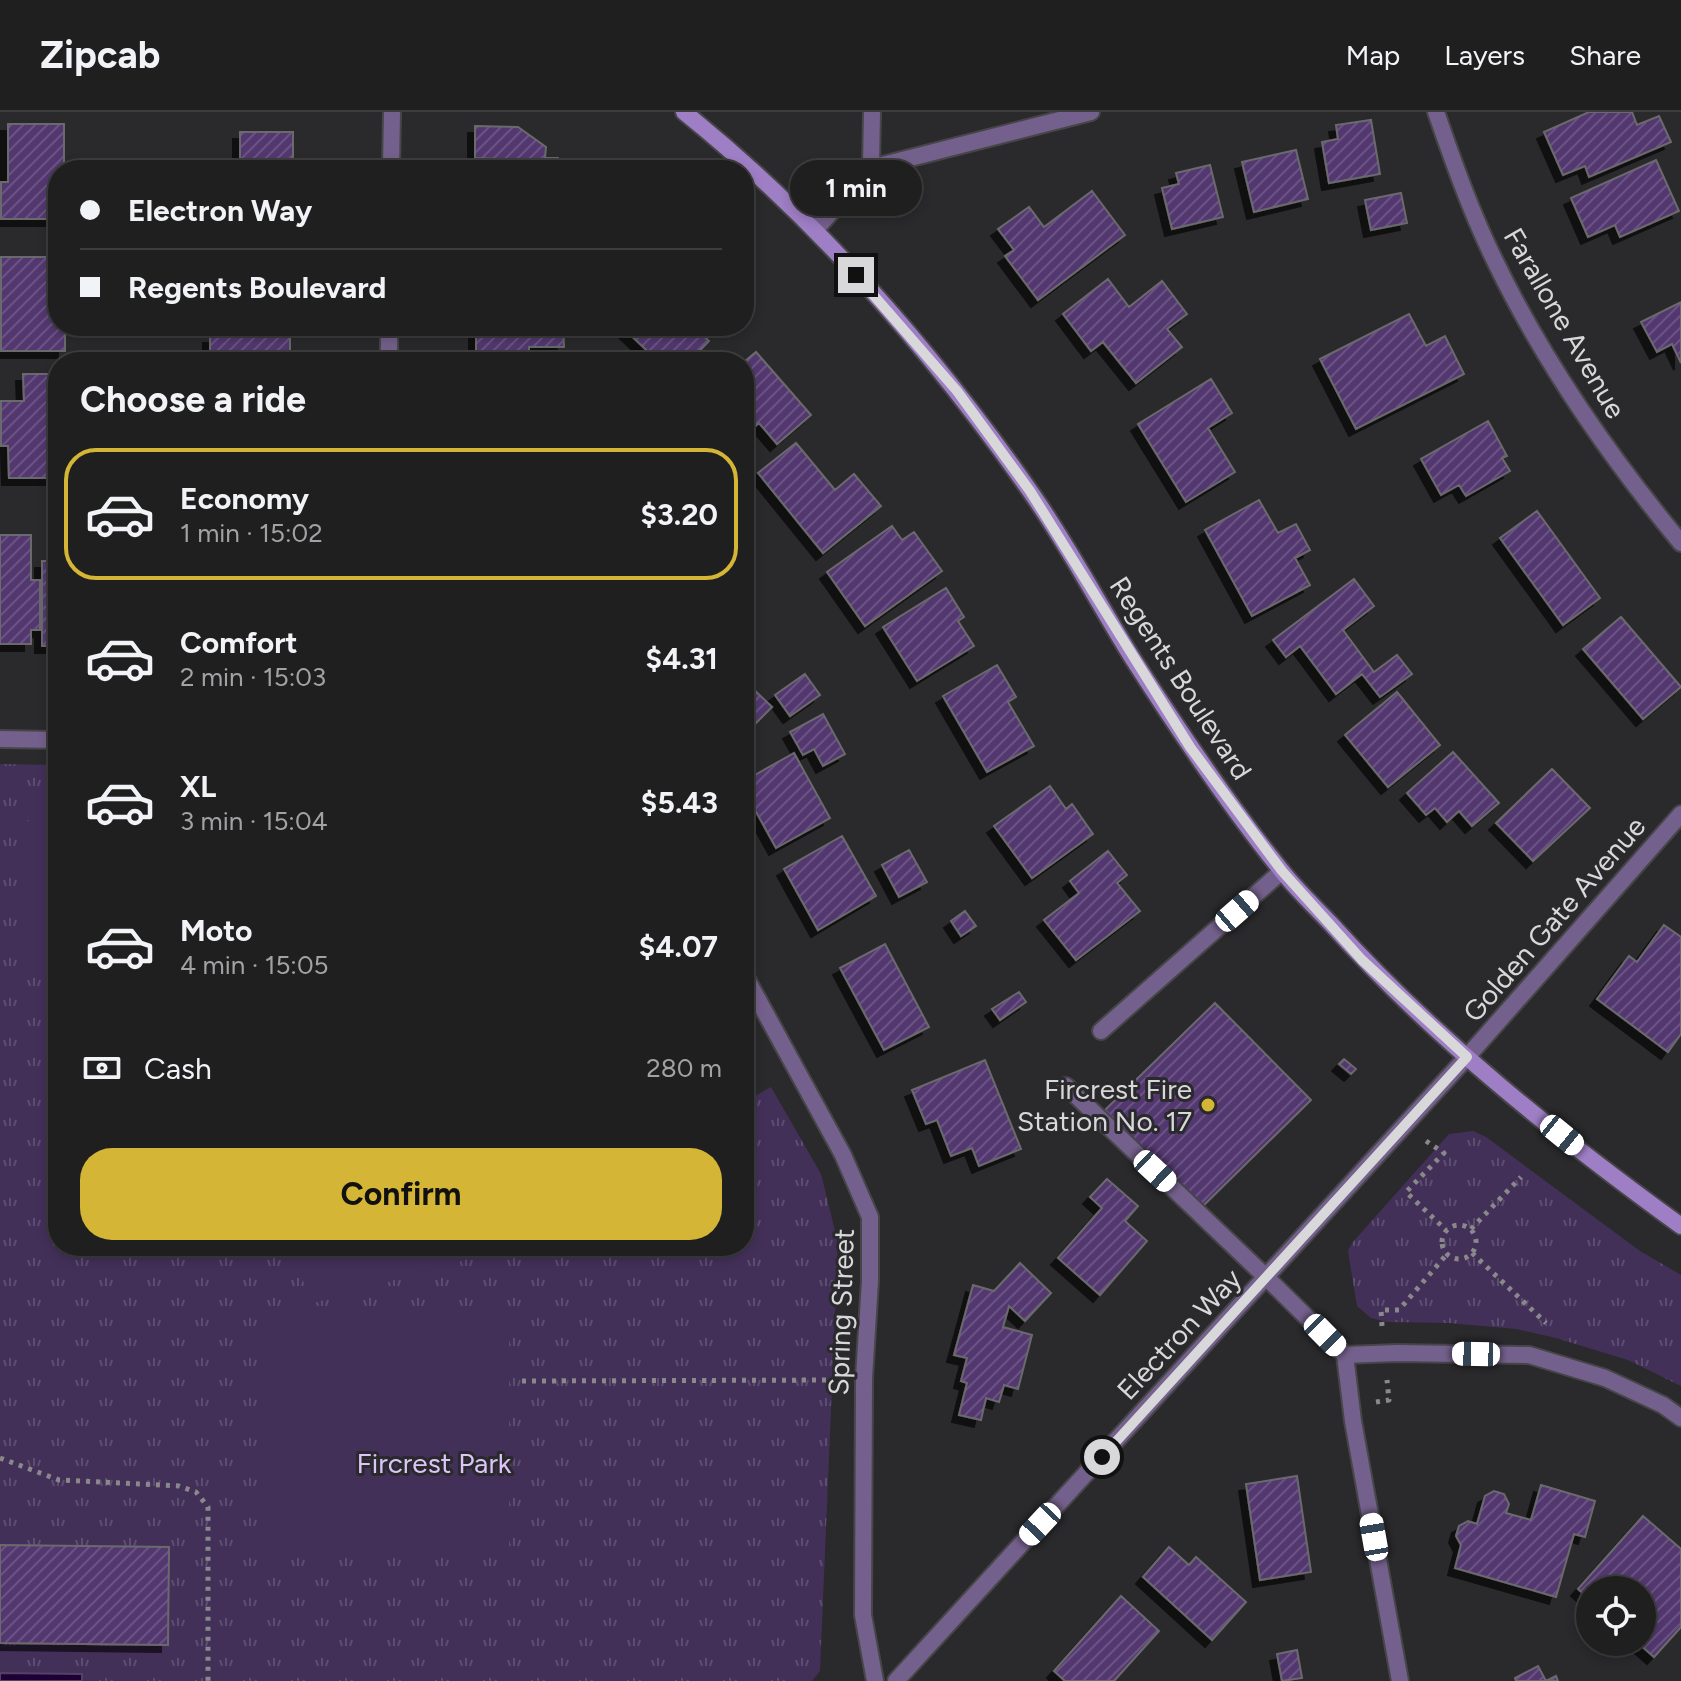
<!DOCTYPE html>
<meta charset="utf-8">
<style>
body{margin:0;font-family:Figtree,sans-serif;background:#282729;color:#f1f3f6;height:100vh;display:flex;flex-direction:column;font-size:30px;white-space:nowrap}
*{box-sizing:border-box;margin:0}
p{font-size:26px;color:#a2a2a5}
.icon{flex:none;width:44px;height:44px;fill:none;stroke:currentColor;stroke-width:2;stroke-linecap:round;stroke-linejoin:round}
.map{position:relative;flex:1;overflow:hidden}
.drawer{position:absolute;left:48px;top:240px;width:706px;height:904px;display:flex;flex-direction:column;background:#201f20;border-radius:32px;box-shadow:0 4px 12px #0003,0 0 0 2px #3d3d3e}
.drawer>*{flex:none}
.guide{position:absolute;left:48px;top:48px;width:706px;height:176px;border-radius:32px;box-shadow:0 4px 12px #0003,0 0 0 2px #3d3d3e;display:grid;align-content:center;height:176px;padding:0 32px;background:#201f20}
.buttons{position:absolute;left:1576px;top:1464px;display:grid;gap:16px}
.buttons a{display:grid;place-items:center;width:80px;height:80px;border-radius:50%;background:#201f20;box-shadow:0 4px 12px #0003,0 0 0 2px #3d3d3e;font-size:40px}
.end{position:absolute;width:36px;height:36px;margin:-18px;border:10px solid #d8d7d9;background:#111;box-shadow:0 0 0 4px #111}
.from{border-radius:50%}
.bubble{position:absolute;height:56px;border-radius:28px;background:#201f20;box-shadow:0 4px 12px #0003,0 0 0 2px #3d3d3e;font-size:26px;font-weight:700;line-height:56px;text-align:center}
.car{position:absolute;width:24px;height:48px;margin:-24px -12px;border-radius:10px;box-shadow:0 0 6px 2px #0007;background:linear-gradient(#fff 24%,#345 0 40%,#fff 0 76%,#345 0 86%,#fff 0)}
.guide b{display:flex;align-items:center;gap:28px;height:76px;font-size:30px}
.guide b+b{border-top:2px solid #3d3d3e}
.guide i{width:20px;height:20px;background:#f1f3f6}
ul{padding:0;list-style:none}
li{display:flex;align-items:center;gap:24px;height:132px;margin:0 16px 12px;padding:0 16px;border:4px solid transparent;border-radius:32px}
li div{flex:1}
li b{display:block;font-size:30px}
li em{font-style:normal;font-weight:700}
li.selected{border-color:#d5b535}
li>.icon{width:72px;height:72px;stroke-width:1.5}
h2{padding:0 32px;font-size:36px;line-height:96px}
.pay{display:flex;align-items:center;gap:20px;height:88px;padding:0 32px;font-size:30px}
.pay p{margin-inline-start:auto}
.cta{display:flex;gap:16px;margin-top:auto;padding:16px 32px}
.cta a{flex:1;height:92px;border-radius:32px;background:#d5b535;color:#111;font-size:32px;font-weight:700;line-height:92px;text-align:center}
header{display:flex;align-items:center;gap:48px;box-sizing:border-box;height:112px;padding:0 40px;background:#201f20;border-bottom:2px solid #3d3d3e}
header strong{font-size:38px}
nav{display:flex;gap:44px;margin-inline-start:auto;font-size:28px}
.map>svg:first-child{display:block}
</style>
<header>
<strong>Zipcab</strong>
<nav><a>Map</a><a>Layers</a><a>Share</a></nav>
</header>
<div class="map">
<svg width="1681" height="1569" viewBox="0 0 1681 1569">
<defs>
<pattern id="park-tufts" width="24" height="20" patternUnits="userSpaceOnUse" patternTransform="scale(2)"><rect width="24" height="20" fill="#433059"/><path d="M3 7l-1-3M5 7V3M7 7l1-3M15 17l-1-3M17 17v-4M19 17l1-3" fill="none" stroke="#5d4d70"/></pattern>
<pattern id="building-hatch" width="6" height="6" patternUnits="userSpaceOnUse" patternTransform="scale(2)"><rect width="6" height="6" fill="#523770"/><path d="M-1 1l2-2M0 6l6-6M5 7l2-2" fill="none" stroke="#6a5384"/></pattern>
<filter id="shadow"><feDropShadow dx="-7" dy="7" stdDeviation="0" flood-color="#0009"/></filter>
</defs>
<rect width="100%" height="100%" fill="#2a292b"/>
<path fill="url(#park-tufts)" d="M0,652L58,653V1134H744V990L771,975L821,1062L838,1131L820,1559L812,1569H0Z
M1473,1019L1486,1025L1640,1139L1681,1163V1274L1628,1248L1556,1226L1516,1217L1449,1211L1387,1210L1371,1206L1357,1194L1348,1139L1352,1131L1449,1022Z"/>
<path fill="#433059" d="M58,695V860H26L25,712L41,696Z
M293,1134H491L486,1142L310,1192Z
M488,1194L509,1213V1439L263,1440V1195Z"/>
<path fill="#1d0035" stroke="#554066" stroke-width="2" d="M0,1561L82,1562V1569H0Z"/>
<path fill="url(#building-hatch)" stroke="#6b6a6d" stroke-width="2" filter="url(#shadow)" d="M1589,0H1632L1637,13L1659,4L1671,30L1589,65L1585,54L1563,63L1544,20Z
M1371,8L1380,62L1329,71L1322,30L1338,27L1336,13Z
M8,12H64V58H58V107H1V70H8Z
M475,14L518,15L546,35L545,46H558V58H498V47L475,46Z
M240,20H293V58H240Z
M1296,38L1308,87L1254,100L1242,50Z
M1656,48L1679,99L1620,125L1615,113L1588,125L1571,86Z
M1210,53L1223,105L1172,117L1162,76L1179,72L1176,61Z
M1092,79L1125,123L1038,188L1005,144L1014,138L998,117L1029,95L1044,115Z
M1401,81L1407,111L1371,118L1365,88Z
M1,145H58V214H65V239H1Z
M1108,167L1129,195L1162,169L1187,202L1167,217L1182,235L1136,271L1103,230L1091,239L1063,202Z
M1681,190V251L1672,232L1657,240L1641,210Z
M1409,202L1426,234L1445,224L1464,262L1356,317L1320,247Z
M476,214H563L564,235H529V250H476Z
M621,214H701L697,218L709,229L689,250H659Z
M210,224H290V250H210Z
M756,240L811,303L777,332L759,311L744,324V250Z
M23,262H58L57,366H9L8,334H1V289H24Z
M1211,267L1232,301L1208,316L1235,360L1186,390L1138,312Z
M1488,309L1507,344L1502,346L1510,359L1466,384L1459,373L1441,383L1421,347Z
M796,331L835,378L854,362L881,394L823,441L758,361Z
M1259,388L1278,421L1296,412L1310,438L1295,446L1310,473L1252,504L1205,418Z
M1537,399L1600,486L1563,513L1500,426Z
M892,414L902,428L914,420L942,459L865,514L827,460Z
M0,423H31V468H40V518H31V532H0Z
M42,449H58V534H42Z
M1354,467L1374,494L1343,518L1374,560L1397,543L1412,562L1380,585L1362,562L1336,582L1300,534L1286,545L1273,528Z
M946,476L964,505L958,509L974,534L917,569L883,515Z
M1621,505L1681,575L1643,607L1583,537Z
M997,553L1016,585L1008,590L1034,634L987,660L943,584Z
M805,562L820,583L790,604L775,583Z
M749,573L772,595L744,623V578Z
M1397,580L1440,633L1388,675L1345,623Z
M823,602L845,642L823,654L814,637L803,643L790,620Z
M1453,640L1499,691L1472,714L1459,699L1447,710L1435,696L1426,703L1407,681Z
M794,641L830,706L776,736L744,678V669Z
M1552,657L1590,696L1533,749L1496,711Z
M1050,674L1066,697L1072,692L1093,722L1032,766L994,714Z
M842,724L876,784L818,818L784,757Z
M909,738L927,770L899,785L882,753Z
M1108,739L1127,763L1117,771L1140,799L1076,848L1044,808L1079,781L1070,769Z
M965,799L976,814L961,824L951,809Z
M1664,813L1681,825V922L1668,940L1597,887L1629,844L1637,850Z
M885,832L929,915L884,938L840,856Z
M1019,880L1026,890L1000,908L992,897Z
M1215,891L1311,988L1201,1096L1105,998Z
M1344,947L1356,957L1351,962L1339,952Z
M985,948L1021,1037L979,1054L972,1036L951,1044L937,1008L926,1012L912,978Z
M1107,1067L1138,1094L1125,1109L1147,1129L1100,1183L1058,1146L1102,1096L1090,1085Z
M1020,1151L1051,1181L1025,1209L1009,1194L1003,1215L1032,1223L1018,1277L1004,1273L999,1290L986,1286L981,1308L959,1303L967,1271L961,1269L967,1246L954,1243L973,1173L994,1179Z
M1297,1364L1311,1460L1260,1468L1246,1372Z
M1541,1373L1595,1389L1585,1425L1574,1422L1556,1485L1455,1456L1461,1433L1456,1424L1459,1414L1468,1409L1477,1412L1485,1384L1494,1379L1504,1382L1509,1392L1506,1401L1531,1408Z
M1643,1404L1681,1437V1515L1654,1545L1637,1530H1642V1478H1590V1488L1578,1477Z
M0,1433L169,1435L168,1533L0,1531Z
M1169,1435L1189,1453L1196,1445L1246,1490L1212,1528L1143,1465Z
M1121,1484L1159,1519L1114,1569H1065L1054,1559Z
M1297,1538L1302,1566L1282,1569L1277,1542Z
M1538,1554L1546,1569L1556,1564L1558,1569H1516L1515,1566Z"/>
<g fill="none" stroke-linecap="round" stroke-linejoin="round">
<defs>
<path id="service" d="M1101,919L1282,759
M1066,974L1267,1166"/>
<path id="minor" d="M1436,0C1453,49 1471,100 1494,147C1543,249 1609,344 1681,431
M871,56L1091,0
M391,58L392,0
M816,117L871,56L872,0
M389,250V214
M0,627L58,628
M744,862L843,1043L870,1105V1169L864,1266L863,1503L875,1569
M1467,945L1681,702
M1267,1166L1345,1243L1397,1241L1529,1243L1605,1266L1663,1293L1681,1306
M1345,1243L1353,1309L1400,1569"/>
<path id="tertiary" d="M896,1569L1467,945"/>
<path id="secondary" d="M684,0C817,107 932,239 1030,379C1068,433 1098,491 1133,547C1179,619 1227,691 1281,758C1296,777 1315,795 1332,813C1435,927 1557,1024 1681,1114"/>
</defs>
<use href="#service" stroke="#464547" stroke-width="20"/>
<use href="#minor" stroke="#464547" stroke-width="20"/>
<use href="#tertiary" stroke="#464547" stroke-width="20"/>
<use href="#secondary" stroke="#464547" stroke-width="20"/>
<path stroke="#89888a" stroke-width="5" stroke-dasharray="4 6" stroke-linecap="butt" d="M1426,1029L1444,1041L1406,1080L1446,1118
M1442 1130a17 17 0 1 1 34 0a17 17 0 1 1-34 0Z
M1471,1117L1521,1065
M1472,1141L1546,1211
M1382,1214L1381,1198H1399L1447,1142
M522,1269L839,1268
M1376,1290L1389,1288L1387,1268
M0,1346L59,1368L179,1374L196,1380L208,1395V1569"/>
<use href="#service" stroke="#74608c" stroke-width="16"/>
<use href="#minor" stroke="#74608c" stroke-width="16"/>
<use href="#tertiary" stroke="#74608c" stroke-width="16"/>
<use href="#secondary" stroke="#9e7ec4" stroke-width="16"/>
</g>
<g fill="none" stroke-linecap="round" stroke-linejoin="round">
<path stroke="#d8d7d9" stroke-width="10" d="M856,163L957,279L1030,379L1190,635L1282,759L1362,848L1467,945L1102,1345"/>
</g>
<circle fill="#d5b535" stroke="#2a292b" stroke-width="3" cx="1208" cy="993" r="8"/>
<g text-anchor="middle" stroke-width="6" stroke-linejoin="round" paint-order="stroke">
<g font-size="28" fill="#d8d7d9" stroke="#2a292b">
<text transform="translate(1565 211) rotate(60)" y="10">Farallone Avenue</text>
<text transform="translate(1181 566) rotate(57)" y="10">Regents Boulevard</text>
<text transform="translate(1554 807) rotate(-49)" y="10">Golden Gate Avenue</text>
<text transform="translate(841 1200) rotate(-88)" y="10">Spring Street</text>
<text transform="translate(1179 1222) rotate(-47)" y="10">Electron Way</text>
</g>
<g font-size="28" fill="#d8d7d9" stroke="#2a292b" text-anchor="end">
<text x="1192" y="987">Fircrest Fire<tspan x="1192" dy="32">Station No. 17</tspan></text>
</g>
<g font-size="28" fill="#dbc4f9" stroke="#2a292b">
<text x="434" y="1361">Fircrest Park</text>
</g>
</g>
</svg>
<div class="buttons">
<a><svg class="icon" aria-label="locate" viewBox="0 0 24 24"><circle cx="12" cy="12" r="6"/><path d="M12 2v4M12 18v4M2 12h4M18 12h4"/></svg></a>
</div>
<i class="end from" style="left:1102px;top:1345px"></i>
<i class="end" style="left:856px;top:163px"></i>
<div class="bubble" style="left:790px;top:48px;width:132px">1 min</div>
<i class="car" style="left:1237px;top:799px;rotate:49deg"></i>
<i class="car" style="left:1562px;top:1023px;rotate:129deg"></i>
<i class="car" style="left:1155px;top:1059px;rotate:133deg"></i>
<i class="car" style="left:1325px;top:1223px;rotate:135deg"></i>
<i class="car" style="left:1476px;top:1242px;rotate:271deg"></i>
<i class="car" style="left:1040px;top:1412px;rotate:223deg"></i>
<i class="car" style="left:1374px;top:1425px;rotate:350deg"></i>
<div class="guide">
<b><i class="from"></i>Electron Way</b>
<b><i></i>Regents Boulevard</b>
</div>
<section class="drawer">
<h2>Choose a ride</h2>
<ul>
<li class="selected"><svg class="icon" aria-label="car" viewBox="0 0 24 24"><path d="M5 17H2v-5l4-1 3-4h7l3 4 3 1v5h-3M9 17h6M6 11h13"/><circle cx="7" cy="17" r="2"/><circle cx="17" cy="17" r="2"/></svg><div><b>Economy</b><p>1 min · 15:02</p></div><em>$3.20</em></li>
<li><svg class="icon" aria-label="car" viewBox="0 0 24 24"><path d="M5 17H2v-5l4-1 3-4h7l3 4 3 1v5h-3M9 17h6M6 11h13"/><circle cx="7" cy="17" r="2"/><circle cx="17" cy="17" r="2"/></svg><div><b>Comfort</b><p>2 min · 15:03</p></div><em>$4.31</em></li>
<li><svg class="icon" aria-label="car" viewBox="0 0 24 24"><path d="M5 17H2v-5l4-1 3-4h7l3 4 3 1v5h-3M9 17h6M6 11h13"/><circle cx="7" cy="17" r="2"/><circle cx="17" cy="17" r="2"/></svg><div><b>XL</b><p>3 min · 15:04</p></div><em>$5.43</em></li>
<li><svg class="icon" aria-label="car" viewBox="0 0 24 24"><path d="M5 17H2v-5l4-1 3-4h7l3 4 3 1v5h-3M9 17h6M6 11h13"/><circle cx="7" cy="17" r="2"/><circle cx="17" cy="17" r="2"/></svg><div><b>Moto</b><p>4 min · 15:05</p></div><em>$4.07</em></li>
</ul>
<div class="pay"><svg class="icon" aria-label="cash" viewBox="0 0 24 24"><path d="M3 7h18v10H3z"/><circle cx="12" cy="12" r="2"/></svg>Cash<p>280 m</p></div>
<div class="cta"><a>Confirm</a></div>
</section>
</div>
